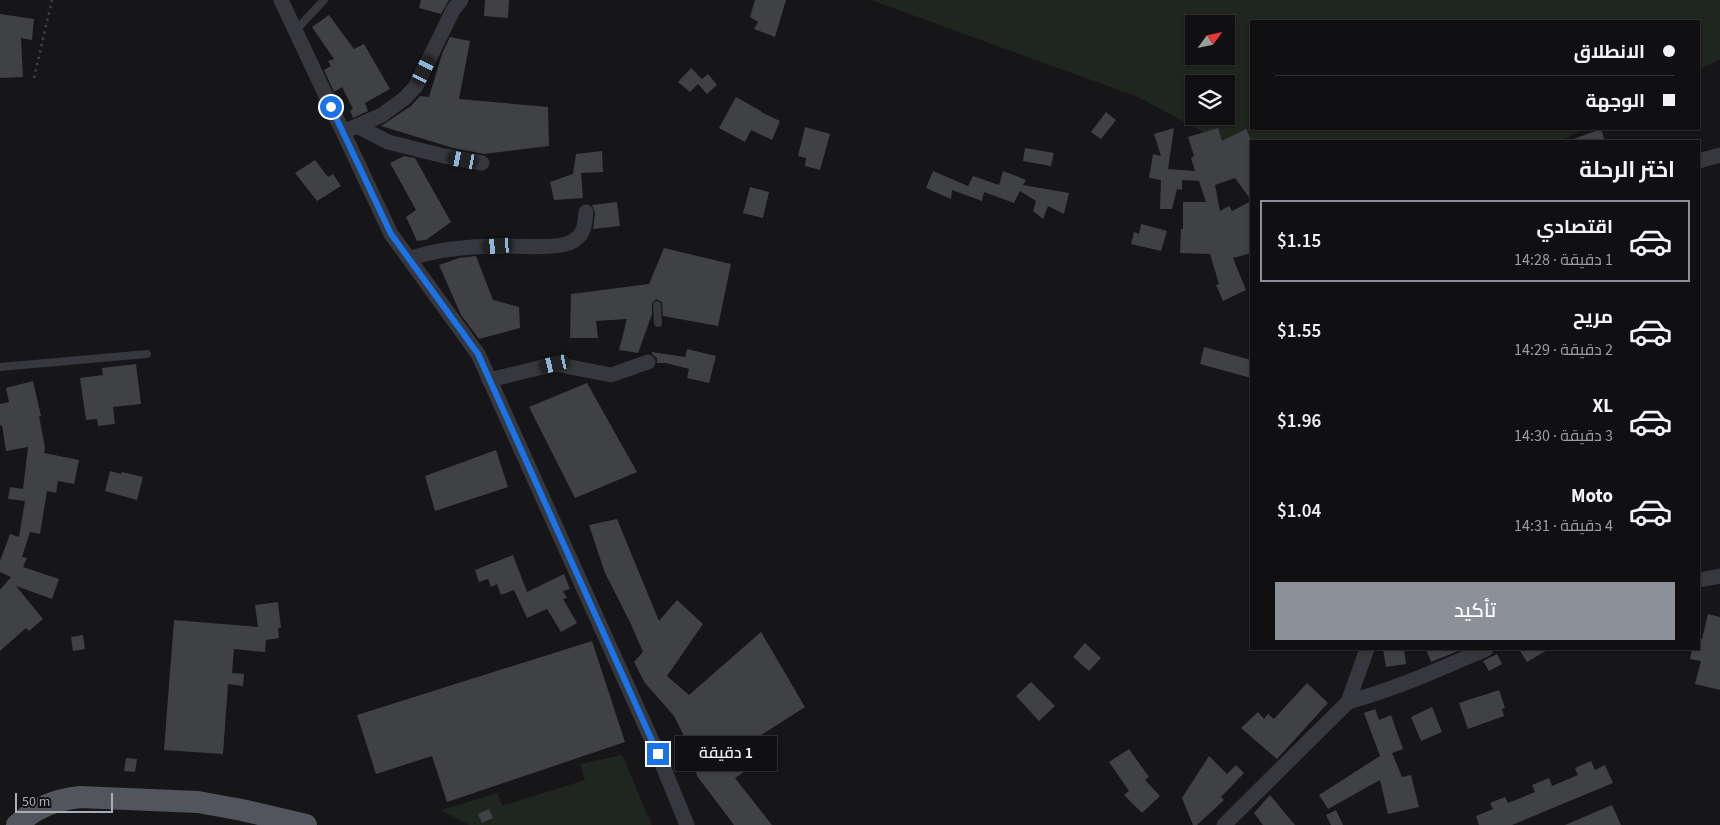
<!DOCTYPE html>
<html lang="ar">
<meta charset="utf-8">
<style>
body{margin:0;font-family:"Source Sans 3",Cairo,sans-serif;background:#1e1e20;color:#f1f3f6;direction:rtl;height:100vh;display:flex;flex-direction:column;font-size:19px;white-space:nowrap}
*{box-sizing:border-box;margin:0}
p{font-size:16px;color:#9c9d9f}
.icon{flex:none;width:28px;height:28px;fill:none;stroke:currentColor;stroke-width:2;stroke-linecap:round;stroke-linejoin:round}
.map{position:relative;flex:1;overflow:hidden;direction:ltr}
.sheet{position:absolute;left:1250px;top:140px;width:450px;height:510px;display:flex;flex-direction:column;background:#101012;border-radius:0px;box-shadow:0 1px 4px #0004,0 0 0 1px #303032;direction:rtl}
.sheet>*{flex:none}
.hud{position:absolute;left:1250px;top:20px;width:450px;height:110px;border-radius:0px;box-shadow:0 1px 4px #0004,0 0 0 1px #303032;direction:rtl;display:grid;align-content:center;height:110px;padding:0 25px;background:#101012}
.needle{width:32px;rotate:57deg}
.tools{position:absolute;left:1185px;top:15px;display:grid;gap:10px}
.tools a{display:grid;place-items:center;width:50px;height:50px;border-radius:0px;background:#101012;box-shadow:0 1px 4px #0004,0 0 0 1px #303032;font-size:25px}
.scale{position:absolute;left:15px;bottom:12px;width:98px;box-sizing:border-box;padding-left:5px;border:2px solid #a8adb8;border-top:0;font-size:14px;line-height:18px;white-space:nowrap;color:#a8adb8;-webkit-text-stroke:4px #111113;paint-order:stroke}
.end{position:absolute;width:22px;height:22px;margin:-11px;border:6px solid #1a73e8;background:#fff;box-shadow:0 0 0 2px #fff}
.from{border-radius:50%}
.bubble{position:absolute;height:35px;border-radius:0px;background:#101012;box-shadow:0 1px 4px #0004,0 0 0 1px #303032;font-size:16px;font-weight:600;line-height:35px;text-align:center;direction:rtl}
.car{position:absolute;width:15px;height:30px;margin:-15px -8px;border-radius:6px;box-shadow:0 0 4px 1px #0007;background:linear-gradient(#222 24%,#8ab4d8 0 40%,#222 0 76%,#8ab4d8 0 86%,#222 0)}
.hud b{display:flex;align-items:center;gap:18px;height:48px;font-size:19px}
.hud b+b{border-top:1px solid #303032}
.hud i{width:12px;height:12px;background:#f1f3f6}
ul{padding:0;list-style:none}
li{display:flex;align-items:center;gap:15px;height:82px;margin:0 10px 8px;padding:0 15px;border:2px solid transparent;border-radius:0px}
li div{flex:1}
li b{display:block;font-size:19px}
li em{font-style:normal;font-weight:600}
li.selected{border-color:#8c9099}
li>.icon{width:45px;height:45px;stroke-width:1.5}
h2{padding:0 25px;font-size:22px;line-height:60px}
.button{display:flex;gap:10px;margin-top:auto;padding:10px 25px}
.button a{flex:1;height:58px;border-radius:0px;background:#8c9099;color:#fff;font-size:20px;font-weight:600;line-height:58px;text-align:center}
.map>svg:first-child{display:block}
</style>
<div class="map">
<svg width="1720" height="825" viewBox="0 0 1720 825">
<rect width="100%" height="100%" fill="#161618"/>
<path fill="#1e261f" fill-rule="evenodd" d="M871,0H1720V59L1699,70V21H1251V129H1584L1560,141H1251V158L1138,97ZM1194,24H1226V56H1194ZM1194,84H1226V116H1194Z
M622,755L652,825H469L441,810L498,793L502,806L585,780L580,764Z"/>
<path fill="#404145" d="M421,0H449L441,14L419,8Z
M485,0H509L508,18L484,16Z
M755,0H786L775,37L754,29L758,22L750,17Z
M0,14L34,19L32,40L21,38L23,77L0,78Z
M329,15L354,49L364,44L390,89L365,103L368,111L353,118L350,111L353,109L342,87L334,92L324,70L331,66L328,61L334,59L312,27Z
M450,37L470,41L459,99L548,107L549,146L484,154L453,148L381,126L411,106L420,96L429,97L442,54Z
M691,68L702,79L708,74L717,85L707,94L698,84L690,92L678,82Z
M736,97L761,111V112L780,121L772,140L751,130L745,142L719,128Z
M1106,112L1116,120L1101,139L1091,132Z
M805,127L830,134L820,170L805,166L806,158L798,156Z
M1174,128L1168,169L1195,171L1191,158L1194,156L1188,137L1218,128L1222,141L1246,129L1251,140V200L1235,178L1215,185L1220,211L1229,206L1232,211L1251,201V253L1233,258L1246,290L1223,301L1216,285L1219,284L1210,254L1180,253L1181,229H1183V202H1206L1199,181L1182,180V190L1177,189L1172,209H1160L1161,180L1149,178L1153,154L1161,156L1154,134Z
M1601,129L1605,141H1571V140Z
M1025,148L1054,153L1051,166L1023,161Z
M602,151L603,172L581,173L583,198L554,200L550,182L573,174L576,154Z
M404,156L415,158L451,222L426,240L417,241L406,217L416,210L390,163Z
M315,160L328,177L333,174L341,186L317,201L295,173Z
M933,171L968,186L973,176L999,185L1003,171L1026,180L1023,185L1069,193L1064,214L1048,206L1043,219L1033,211L1036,201L1020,191L1014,203L984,192L982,201L952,190L951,199L926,188Z
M750,187L769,192L763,218L743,213Z
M617,202L620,226L593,229L595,213L592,205Z
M1141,224L1167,231L1161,251L1131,244L1134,232L1139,234Z
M664,248L731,264L718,326L663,316L662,302L656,299L652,303V314L638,353L619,350L627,319L596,321L598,338H570L571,294L649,284Z
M476,256L493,300L519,307L520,328L479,339L461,315L439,265L459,258Z
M1204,347L1251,360V378L1200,364Z
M687,349L716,356L709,383L687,378L689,369L666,363H657V358L652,354V352L685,357Z
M136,364L141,404L113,407L115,424L98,426L97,419L86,420L80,378L103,375L102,368Z
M33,381L41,416H39L45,448L44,453L79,460L74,484L58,481L56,493L47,491L40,534L30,532L22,557L27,558L23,567L59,579L52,599L16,586L43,619L29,631L26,628L0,651V590L11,577L0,572V561L10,534L19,537L25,501L8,499L10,487L23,489L28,447L6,451L2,425L0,426V404L9,402L6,388Z
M587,383L637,472L575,498L529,407Z
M496,450L508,487L435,511L425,476Z
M110,471L121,474L122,472L143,477L137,500L105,491Z
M617,519L659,621L677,600L703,624L667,676L689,695L761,632L805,707L758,737L765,747L751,757L756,764L735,778L772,825H734L697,776L689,746L674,716L645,683L634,662L643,652L630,622L605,573L589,525Z
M513,555L527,592L564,574L570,589L563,591L567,598L563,599L577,623L561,632L547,609L527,618L514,590L501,595L497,584L491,587L488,579L479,582L475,570Z
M278,602L281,628H278L279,638L266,640L265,652L234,649L232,673L244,674L243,686L228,684L223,754L164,750L174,620L258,627L255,605Z
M1708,614L1720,617V690L1695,684L1701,661L1690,659L1692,649H1699V639H1702Z
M83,635L85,649L73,651L71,637Z
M592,641L625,742L447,802L432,756L376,774L357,715Z
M1085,643L1101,658L1089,671L1073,657Z
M1383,649H1404L1406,664L1386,667Z
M1426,649H1463L1431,662Z
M1519,649H1549L1527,662Z
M1497,654L1502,664L1489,671L1483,661Z
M1031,682L1055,706L1039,721L1016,696Z
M1307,683L1328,703L1277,759L1241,728L1258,712L1264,719L1268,714L1274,719Z
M1499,690L1505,708L1502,709L1504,716L1468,729L1459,703Z
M1432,707L1442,732L1421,741L1411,717Z
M1375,709L1379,720L1391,715L1403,749L1392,753L1402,777L1411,775L1419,807L1388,814L1380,780L1328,809L1319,795L1380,756L1364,713Z
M1129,749L1149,777L1145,780L1160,796L1142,813L1124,795L1129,791L1109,762Z
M1209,756L1227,774L1236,765L1244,773L1221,797L1224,800L1197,825H1193L1182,798Z
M126,758L137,759L135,772L124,771Z
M1591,761L1595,770L1605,765L1613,783L1512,825H1479L1476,816L1493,809L1490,803L1505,797L1508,803L1535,792L1532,785L1549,778L1552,786L1578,775L1575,768Z
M1270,795L1295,825H1263L1254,813Z
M1612,805L1621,825H1565Z
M489,809L493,818L482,823L478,814Z
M1336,810L1343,825H1331L1326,815Z"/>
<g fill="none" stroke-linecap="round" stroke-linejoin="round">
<path stroke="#3d3f44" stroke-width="2.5" stroke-dasharray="2.5 4" stroke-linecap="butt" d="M34,78L52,0"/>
<path stroke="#37383d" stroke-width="8" d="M295,31L324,0
M657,305L658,323
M0,367L147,354"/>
<path stroke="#37383d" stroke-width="15" d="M281,0L391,234L478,354L658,754L687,825
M357,126L388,142L444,156L482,163
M343,132L382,115L405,98L416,86L453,10L461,0
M1699,161L1720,155
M409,259C436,249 475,246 504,246C521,246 552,249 569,243C584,237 585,226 586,212
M489,380L555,364L611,375L648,362
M1699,580L1720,576
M1348,702C1396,689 1440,669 1486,649
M1224,825L1348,702L1367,649"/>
<path stroke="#53555c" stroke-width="22" d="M17,825C36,807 55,800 80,797L198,802L242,810L306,825"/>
</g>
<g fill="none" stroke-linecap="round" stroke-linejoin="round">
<path stroke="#1a73e8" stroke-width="6" d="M331,107L391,234L478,354L658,754"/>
</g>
</svg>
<div class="tools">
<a><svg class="needle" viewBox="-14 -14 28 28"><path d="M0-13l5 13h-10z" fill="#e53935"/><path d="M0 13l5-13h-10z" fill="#9c9d9f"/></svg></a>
<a><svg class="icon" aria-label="layers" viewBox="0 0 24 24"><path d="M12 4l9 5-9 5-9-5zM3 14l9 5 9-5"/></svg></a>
</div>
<div class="scale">50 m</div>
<i class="end from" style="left:331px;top:107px"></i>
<i class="end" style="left:658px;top:754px"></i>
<div class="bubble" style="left:675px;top:736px;width:102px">1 دقيقة</div>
<i class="car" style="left:424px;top:70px;rotate:26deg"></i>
<i class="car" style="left:463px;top:160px;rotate:281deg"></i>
<i class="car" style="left:498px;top:246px;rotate:265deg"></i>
<i class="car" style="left:555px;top:364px;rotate:257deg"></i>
<div class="hud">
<b><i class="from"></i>الانطلاق</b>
<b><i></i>الوجهة</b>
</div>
<section class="sheet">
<h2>اختر الرحلة</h2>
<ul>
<li class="selected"><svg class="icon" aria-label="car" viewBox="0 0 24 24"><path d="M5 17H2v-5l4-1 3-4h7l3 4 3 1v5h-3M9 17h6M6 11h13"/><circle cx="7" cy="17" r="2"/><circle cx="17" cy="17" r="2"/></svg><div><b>اقتصادي</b><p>1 دقيقة · 14:28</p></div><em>$1.15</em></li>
<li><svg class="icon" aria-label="car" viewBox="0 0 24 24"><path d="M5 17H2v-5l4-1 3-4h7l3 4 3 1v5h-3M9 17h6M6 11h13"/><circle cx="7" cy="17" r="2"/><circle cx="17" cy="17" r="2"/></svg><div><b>مريح</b><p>2 دقيقة · 14:29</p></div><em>$1.55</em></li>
<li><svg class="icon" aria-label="car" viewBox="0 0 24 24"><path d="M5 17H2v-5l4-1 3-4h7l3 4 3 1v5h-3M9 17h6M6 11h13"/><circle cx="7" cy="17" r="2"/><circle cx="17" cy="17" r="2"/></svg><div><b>XL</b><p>3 دقيقة · 14:30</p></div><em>$1.96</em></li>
<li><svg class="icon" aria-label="car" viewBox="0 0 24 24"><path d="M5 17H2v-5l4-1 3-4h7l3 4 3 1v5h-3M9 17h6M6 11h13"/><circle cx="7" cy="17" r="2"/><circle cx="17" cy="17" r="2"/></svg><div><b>Moto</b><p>4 دقيقة · 14:31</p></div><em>$1.04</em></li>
</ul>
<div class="button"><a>تأكيد</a></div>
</section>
</div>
